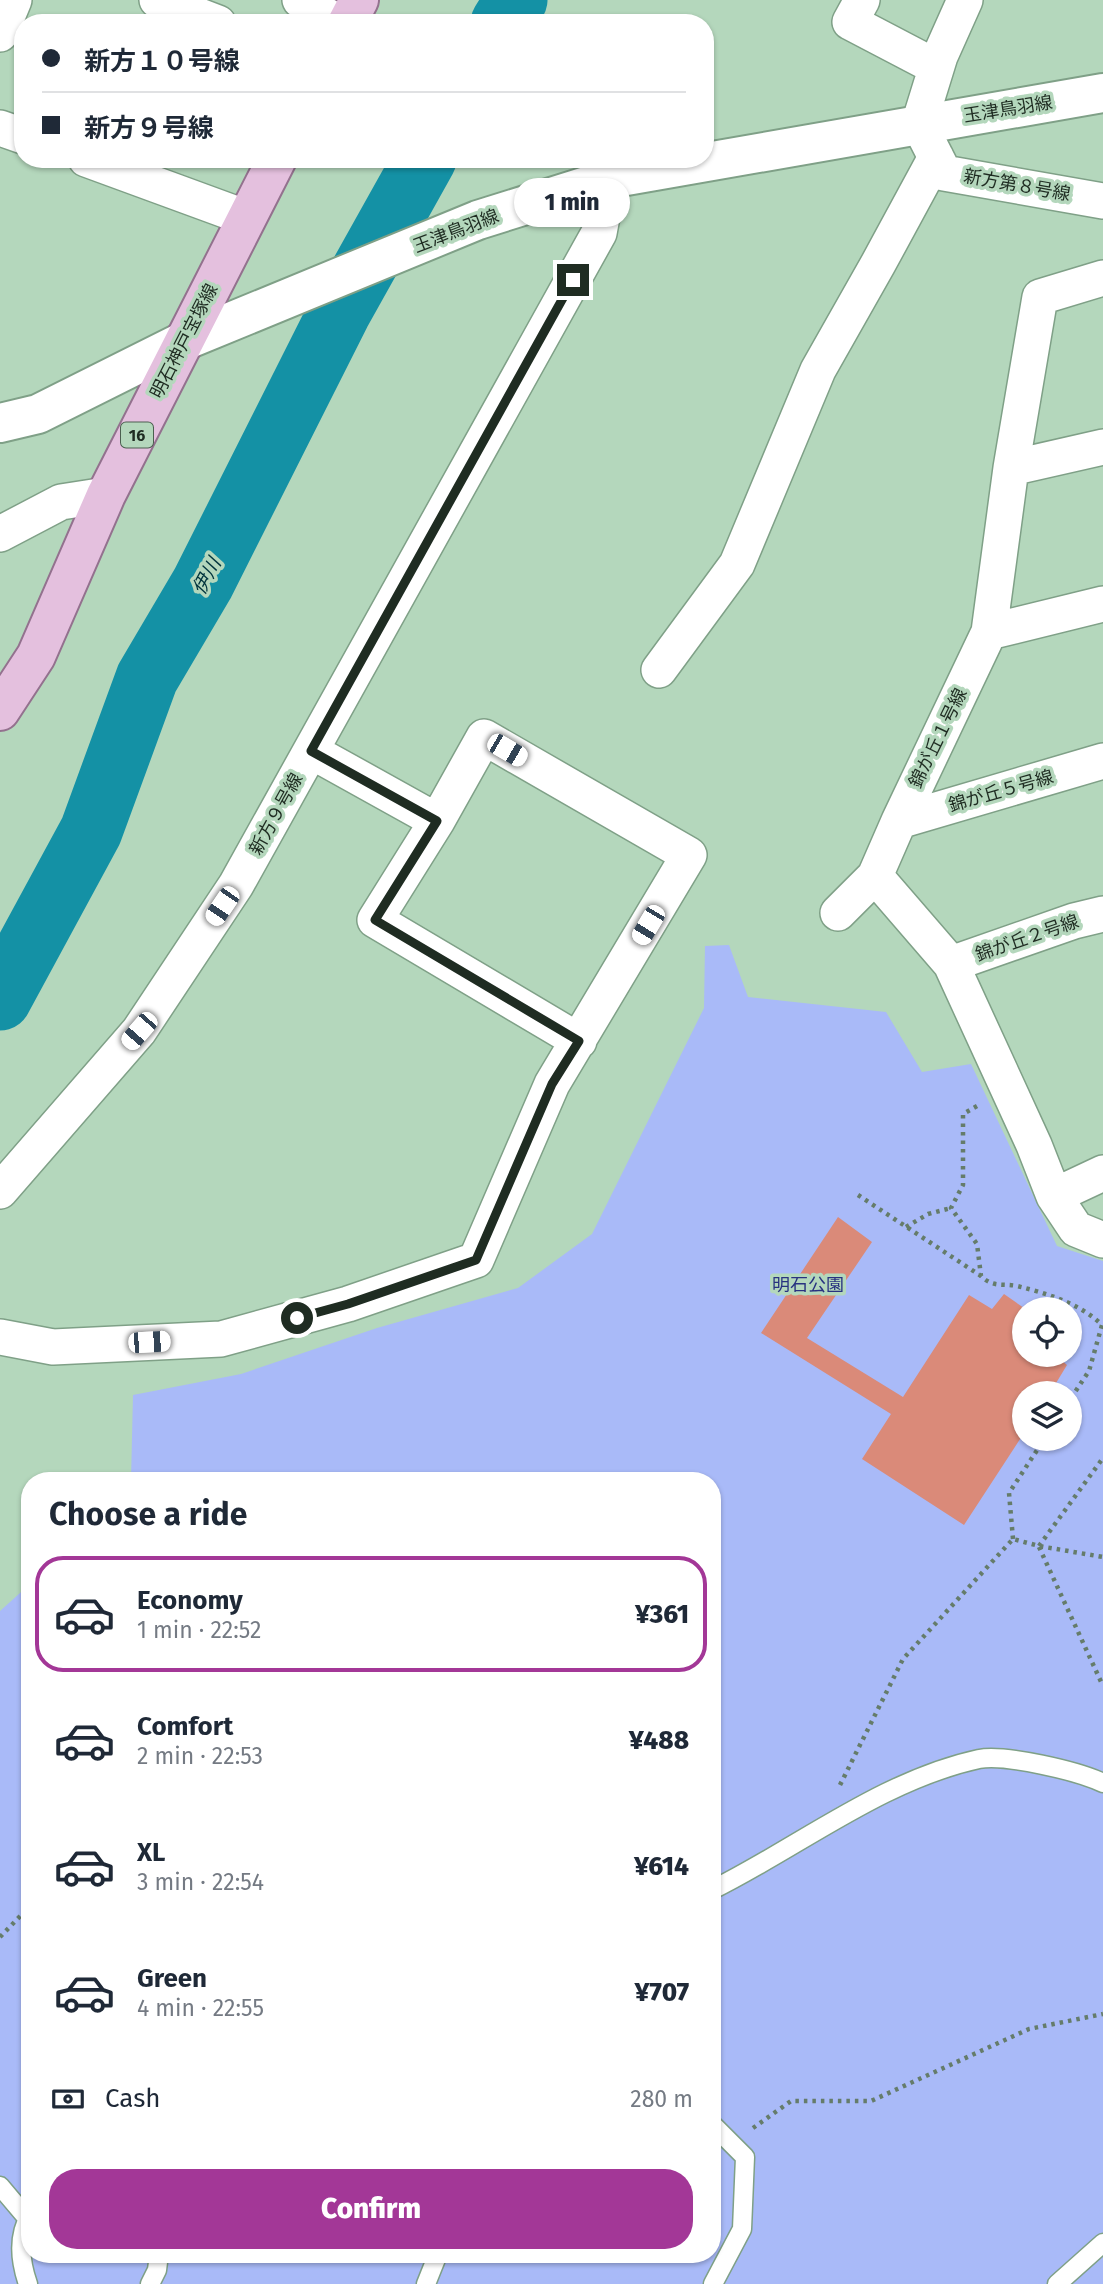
<!DOCTYPE html>
<meta charset="utf-8">
<style>
body{margin:0;font-family:"Fira Sans","Noto Sans JP",sans-serif;background:#f2f2f3;color:#1f2937;height:100vh;display:flex;flex-direction:column;font-size:26px;white-space:nowrap}
*{box-sizing:border-box;margin:0}
p{font-size:23px;color:#747a83}
.icon{flex:none;width:38px;height:38px;fill:none;stroke:currentColor;stroke-width:2;stroke-linecap:round;stroke-linejoin:round}
.map{position:relative;flex:1;overflow:hidden}
.sheet{position:absolute;left:21px;top:1472px;width:700px;height:791px;display:flex;flex-direction:column;background:#fff;border-radius:28px;box-shadow:0 2px 5px #0004}
.sheet>*{flex:none}
.top-card{position:absolute;left:14px;top:14px;width:700px;height:154px;border-radius:28px;box-shadow:0 2px 5px #0004;display:grid;align-content:center;height:154px;padding:0 28px;background:#fff}
.fabs{position:absolute;left:1012px;top:1297px;display:grid;gap:14px}
.fabs a{display:grid;place-items:center;width:70px;height:70px;border-radius:50%;background:#fff;box-shadow:0 2px 5px #0004;font-size:35px}
.end{position:absolute;width:32px;height:32px;margin:-16px;border:9px solid #1f2c22;background:#fff;box-shadow:0 0 0 4px #fff}
.from{border-radius:50%}
.bubble{position:absolute;height:49px;border-radius:24px;background:#fff;box-shadow:0 2px 5px #0004;font-size:23px;font-weight:800;line-height:49px;text-align:center}
.car{position:absolute;width:21px;height:42px;margin:-21px -10px;border-radius:9px;box-shadow:0 0 5px 2px #0007;background:linear-gradient(#fff 24%,#345 0 40%,#fff 0 76%,#345 0 86%,#fff 0)}
.top-card b{display:flex;align-items:center;gap:24px;height:66px;font-size:26px}
.top-card b+b{border-top:2px solid #e0e1e3}
.top-card i{width:18px;height:18px;background:#1f2937}
ul{padding:0;list-style:none}
li{display:flex;align-items:center;gap:21px;height:116px;margin:0 14px 10px;padding:0 14px;border:4px solid transparent;border-radius:28px}
li div{flex:1}
li b{display:block;font-size:26px}
li em{font-style:normal;font-weight:800}
li.current{border-color:#a33797}
li>.icon{width:63px;height:63px;stroke-width:1.5}
h2{padding:0 28px;font-size:32px;line-height:84px}
.pay{display:flex;align-items:center;gap:18px;height:77px;padding:0 28px;font-size:26px}
.pay p{margin-inline-start:auto}
.cta{display:flex;gap:14px;margin-top:auto;padding:14px 28px}
.cta a{flex:1;height:80px;border-radius:28px;background:#a33797;color:#fff;font-size:28px;font-weight:800;line-height:80px;text-align:center}
.map>svg:first-child{display:block}
</style>
<div class="map">
<svg width="1103" height="2284" viewBox="0 0 1103 2284">
<rect width="100%" height="100%" fill="#b4d7bc"/>
<path fill="#a9baf8" fill-rule="evenodd" d="M729,945L748,997L886,1012L922,1072L971,1064L1057,1246L1103,1261V2284H0V1611L30,1584V2254H712V1480H131L133,1395L241,1374L377,1328L518,1288L592,1234L704,1008L705,946ZM1024,1309H1069V1354H1024ZM1024,1393H1069V1438H1024Z"/>
<g fill="none" stroke-linecap="round" stroke-linejoin="round">
<path stroke="#1491a5" stroke-width="63" d="M502,23L516,0
M0,999L91,831L147,678L203,583L339,313L425,159"/>
</g>
<path fill="#da8a79" d="M838,1217L872,1242L807,1338L903,1397L969,1295L992,1309L1004,1294L1024,1308V1354H1054L1067,1365L1050,1393H1024V1433L964,1525L862,1459L891,1414L761,1333Z"/>
<g fill="none" stroke-linecap="round" stroke-linejoin="round">
<defs>
<path id="lane" d="M712,1890C799,1847 882,1780 979,1759C1005,1754 1078,1771 1103,1783
M712,2124L745,2157L742,2229L713,2284
M0,2186L27,2218
M28,2284C20,2261 17,2237 30,2215
M150,2284L157,2270L159,2254
M426,2284L438,2254
M1057,2284L1103,2243"/>
<path id="street" d="M157,0L218,23
M300,0L339,23
M862,0L850,22L936,67
M965,0L940,56L919,124L944,173L1103,201
M0,34L14,0
M0,128L23,136
M86,159L247,218
M1011,468L1103,447
M0,534L61,502L106,495
M989,632L1103,604
M659,670L737,564L818,370L878,264L936,157
M311,751L437,821
M899,821L1103,761
M838,913L875,876
M951,964L1074,921L1103,914
M1103,1173L1054,1196L1076,1229L1103,1240
M0,1191L139,1031L236,885L599,233L609,179
M1054,1196L1034,1145L951,964L875,876L899,821L989,632L1011,468L1040,297L1103,278
M0,1337L53,1347L221,1339L348,1304L476,1260L552,1084L689,855L484,737L437,821L375,920L579,1041"/>
<path id="secondary" d="M0,423L38,414L184,341L478,220L609,179L1103,93"/>
<path id="primary" d="M347,23L359,0
M0,711L36,656L106,495L277,159"/>
</defs>
<use href="#lane" stroke="#7fa087" stroke-width="21"/>
<use href="#street" stroke="#7fa087" stroke-width="38"/>
<use href="#secondary" stroke="#7fa087" stroke-width="42"/>
<use href="#primary" stroke="#93718e" stroke-width="42"/>
<path stroke="#657c6a" stroke-width="4.5" stroke-dasharray="3.5 5" stroke-linecap="butt" d="M977,1106L963,1114V1185L951,1208L977,1244L981,1276
M858,1195L981,1276C993,1288 1002,1283 1017,1286C1046,1293 1081,1304 1102,1325L1089,1371L1069,1401
M906,1227L928,1214L951,1208
M1013,1539L1009,1493L1045,1438
M1039,1546L1103,1458
M1039,1547L1103,1686
M840,1785L903,1659L1013,1539L1039,1546L1103,1557
M0,1937L30,1906
M753,2128L791,2101H871L1029,2029L1103,2014"/>
<use href="#lane" stroke="#fff" stroke-width="18"/>
<use href="#street" stroke="#fff" stroke-width="35"/>
<use href="#secondary" stroke="#fff" stroke-width="38"/>
<use href="#primary" stroke="#e4c0de" stroke-width="38"/>
</g>
<g fill="none" stroke-linecap="round" stroke-linejoin="round">
<path stroke="#1f2c22" stroke-width="9" d="M297,1318L348,1304L476,1260L552,1084L579,1041L375,920L437,821L311,751L573,280"/>
</g>
<g text-anchor="middle" stroke-width="7" stroke-linejoin="round" paint-order="stroke">
<rect fill="#b4d7bc" stroke="#4c5f50" stroke-width="2" x="121" y="422.5" width="32" height="25" rx="5"/>
<g font-size="16" font-weight="bold" fill="#1f2c22">
<text x="137" y="441">16</text>
</g>
<g font-size="18" fill="#1f2c22" stroke="#b4d7bc">
<text transform="translate(1008 109) rotate(-9)" y="6">玉津鳥羽線</text>
<text transform="translate(1017 185) rotate(10)" y="6">新方第８号線</text>
<text transform="translate(456 231) rotate(-21)" y="6">玉津鳥羽線</text>
<text transform="translate(184 341) rotate(-63)" y="6">明石神戸宝塚線</text>
<text transform="translate(938 738) rotate(-64)" y="6">錦が丘１号線</text>
<text transform="translate(1001 791) rotate(-16)" y="6">錦が丘５号線</text>
<text transform="translate(276 814) rotate(-61)" y="6">新方９号線</text>
<text transform="translate(1027 938) rotate(-19)" y="6">錦が丘２号線</text>
</g>
<g font-size="18" fill="#283280" stroke="#b4d7bc">
<text x="808" y="1291">明石公園</text>
</g>
<g font-size="19" font-style="italic" fill="#00343d" stroke="#b4d7bc">
<text transform="translate(206 576) rotate(-62)" y="7">伊川</text>
</g>
</g>
</svg>
<div class="fabs">
<a><svg class="icon" aria-label="locate" viewBox="0 0 24 24"><circle cx="12" cy="12" r="6"/><path d="M12 2v4M12 18v4M2 12h4M18 12h4"/></svg></a>
<a><svg class="icon" aria-label="layers" viewBox="0 0 24 24"><path d="M12 4l9 5-9 5-9-5zM3 14l9 5 9-5"/></svg></a>
</div>
<i class="end from" style="left:297px;top:1318px"></i>
<i class="end" style="left:573px;top:280px"></i>
<div class="bubble" style="left:514px;top:178px;width:116px">1 min</div>
<i class="car" style="left:507px;top:750px;rotate:120deg"></i>
<i class="car" style="left:222px;top:906px;rotate:214deg"></i>
<i class="car" style="left:648px;top:925px;rotate:211deg"></i>
<i class="car" style="left:139px;top:1031px;rotate:221deg"></i>
<i class="car" style="left:149px;top:1342px;rotate:87deg"></i>
<div class="top-card">
<b><i class="from"></i>新方１０号線</b>
<b><i></i>新方９号線</b>
</div>
<section class="sheet">
<h2>Choose a ride</h2>
<ul>
<li class="current"><svg class="icon" aria-label="car" viewBox="0 0 24 24"><path d="M5 17H2v-5l4-1 3-4h7l3 4 3 1v5h-3M9 17h6M6 11h13"/><circle cx="7" cy="17" r="2"/><circle cx="17" cy="17" r="2"/></svg><div><b>Economy</b><p>1 min · 22:52</p></div><em>¥361</em></li>
<li><svg class="icon" aria-label="car" viewBox="0 0 24 24"><path d="M5 17H2v-5l4-1 3-4h7l3 4 3 1v5h-3M9 17h6M6 11h13"/><circle cx="7" cy="17" r="2"/><circle cx="17" cy="17" r="2"/></svg><div><b>Comfort</b><p>2 min · 22:53</p></div><em>¥488</em></li>
<li><svg class="icon" aria-label="car" viewBox="0 0 24 24"><path d="M5 17H2v-5l4-1 3-4h7l3 4 3 1v5h-3M9 17h6M6 11h13"/><circle cx="7" cy="17" r="2"/><circle cx="17" cy="17" r="2"/></svg><div><b>XL</b><p>3 min · 22:54</p></div><em>¥614</em></li>
<li><svg class="icon" aria-label="car" viewBox="0 0 24 24"><path d="M5 17H2v-5l4-1 3-4h7l3 4 3 1v5h-3M9 17h6M6 11h13"/><circle cx="7" cy="17" r="2"/><circle cx="17" cy="17" r="2"/></svg><div><b>Green</b><p>4 min · 22:55</p></div><em>¥707</em></li>
</ul>
<div class="pay"><svg class="icon" aria-label="cash" viewBox="0 0 24 24"><path d="M3 7h18v10H3z"/><circle cx="12" cy="12" r="2"/></svg>Cash<p>280 m</p></div>
<div class="cta"><a>Confirm</a></div>
</section>
</div>
